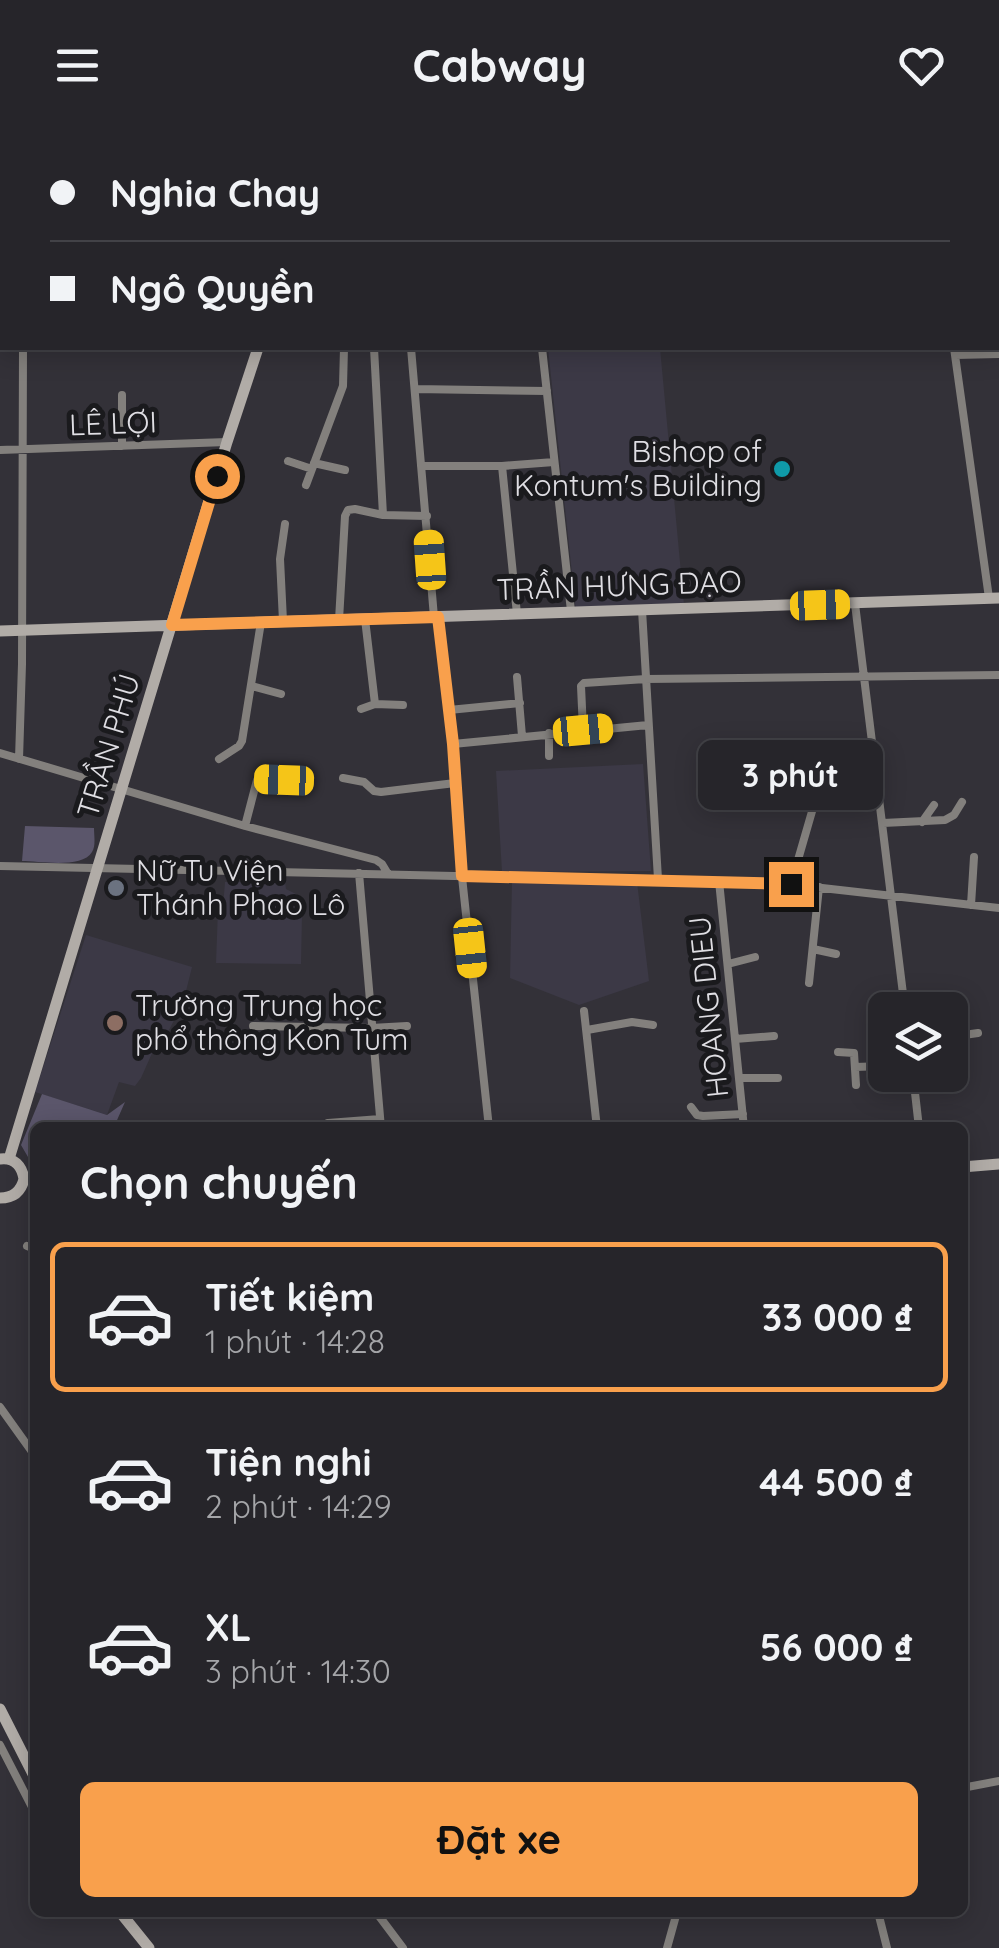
<!DOCTYPE html>
<html lang="vi">
<meta charset="utf-8">
<style>
body{margin:0;font-family:Quicksand,sans-serif;background:#323136;color:#f1f3f6;height:100vh;display:flex;flex-direction:column;font-size:38px;white-space:nowrap}
*{box-sizing:border-box;margin:0}
p{font-size:32px;color:#a4a5a8}
.icon{flex:none;width:55px;height:55px;fill:none;stroke:currentColor;stroke-width:2;stroke-linecap:round;stroke-linejoin:round}
.map{position:relative;flex:1;overflow:hidden}
.sheet{position:absolute;left:30px;top:992px;width:938px;height:795px;display:flex;flex-direction:column;background:#26252a;border-radius:15px;box-shadow:0 5px 25px #0003,0 0 0 2px #424247}
.sheet>*{flex:none}
.hud{position:absolute;left:0px;top:0px;width:1000px;height:220px;box-shadow:0 5px 25px #0003,0 0 0 2px #424247;display:grid;align-content:center;height:220px;padding:0 50px;background:#26252a}
.tools{position:absolute;left:868px;top:862px;display:grid;gap:20px}
.tools a{display:grid;place-items:center;width:100px;height:100px;border-radius:15px;background:#26252a;box-shadow:0 5px 25px #0003,0 0 0 2px #424247;font-size:50px}
.end{position:absolute;width:45px;height:45px;margin:-22px;border:12px solid #f9a04c;background:#111;box-shadow:0 0 0 5px #111}
.from{border-radius:50%}
.bubble{position:absolute;height:70px;border-radius:15px;background:#26252a;box-shadow:0 5px 25px #0003,0 0 0 2px #424247;font-size:32px;font-weight:700;line-height:70px;text-align:center}
.car{position:absolute;width:30px;height:60px;margin:-30px -15px;border-radius:12px;box-shadow:0 0 8px 2px #0007;background:linear-gradient(#f5c518 24%,#345 0 40%,#f5c518 0 76%,#345 0 86%,#f5c518 0)}
.hud b{display:flex;align-items:center;gap:35px;height:95px;font-size:38px}
.hud b+b{border-top:2px solid #424247}
.hud i{width:25px;height:25px;background:#f1f3f6}
ul{padding:0;list-style:none}
li{display:flex;align-items:center;gap:30px;height:150px;margin:0 20px 15px;padding:0 30px;border:5px solid transparent;border-radius:15px}
li div{flex:1}
li b{display:block;font-size:38px}
li em{font-style:normal;font-weight:700}
li.current{border-color:#f9a04c}
li>.icon{width:90px;height:90px;stroke-width:1.5}
h2{padding:0 50px;font-size:45px;line-height:120px}
.action{display:flex;gap:20px;margin-top:auto;padding:20px 50px}
.action a{flex:1;height:115px;border-radius:15px;background:#f9a04c;color:#111;font-size:40px;font-weight:700;line-height:115px;text-align:center}
header{display:flex;justify-content:space-between;align-items:center;height:130px;padding:0 50px;background:#26252a;font-size:45px;font-weight:700}
.map>svg:first-child{display:block}
</style>
<header><svg class="icon" aria-label="menu" viewBox="0 0 24 24"><path d="M4 6h16M4 12h16M4 18h16"/></svg>Cabway<svg class="icon" aria-label="heart" viewBox="0 0 24 24"><path d="M12 20l-8-8c-3-5 5-10 8-4 3-6 11-1 8 4z"/></svg></header>
<div class="map">
<svg width="999" height="1818" viewBox="0 0 999 1818">
<rect width="100%" height="100%" fill="#333138"/>
<path fill="#3c3946" d="M548,218H660L684,475L576,481Z
M643,634L651,741L502,742L496,641Z
M512,751L637,752L649,851L579,875L510,848Z
M225,752H285L286,759L298,765L293,778L302,785L301,834L216,833L218,779L223,777Z
M86,805L192,837L183,873L169,900L153,921L141,948L135,956L119,952L107,985L35,962Z"/>
<path fill="#5b566b" d="M25,696L94,698C94,706 96,716 92,722C82,739 39,731 22,731Z
M42,964L107,985L125,972L114,997L35,998V1039L21,1015Z"/>
<g fill="none" stroke-linecap="round" stroke-linejoin="round">
<path stroke="#83807d" stroke-width="8" d="M161,0L167,2
M672,0V2
M798,0L799,2
M477,2L478,0
M998,55H999
M998,167H999
M0,196H2
M374,218L383,385
M411,218L434,487
M542,218L571,481
M954,218L989,468
M955,225L999,224
M415,259L547,261
M122,265V316
M0,320L227,312
M288,331L312,339
M314,333L345,340
M421,336H502L554,332
M502,336L517,484
M306,355L343,256L344,218
M855,474L905,880
M642,480L658,749
M439,487L453,614L462,747L489,998
M365,489L375,574
M339,490L345,386L348,380L355,379L383,385L427,386
M283,491L280,429L285,394
M517,547L522,606
M252,556L281,564
M361,579L375,574L403,575
M449,580L520,573
M583,600L581,556L584,553L646,549L999,545
M549,603V626
M453,614L648,595
M743,614L786,620L825,630H875
M0,623L245,696L376,730L382,734L388,744
M19,629L22,534L23,218
M219,629L239,616L242,611L261,492
M343,648L364,652L374,661L381,662L455,653
M922,692L934,675
M883,693L945,690L954,685L962,672
M245,696L257,650L308,651
M0,736L778,753L999,778
M359,743L381,998
M719,751L744,998
M791,754L813,678L836,677
M971,775L974,727
M813,819L836,824
M728,834L755,827
M809,853L819,757
M584,881L597,998
M253,896L371,898L407,896
M587,900L632,892L653,895
M950,907L978,903
M735,909L774,906
M838,922L854,923L856,955
M855,937L885,936
M913,945L919,998
M739,948H778
M691,977L697,985L703,986L743,984
M328,993L380,989
M27,1116L35,1119
M0,1277L35,1326
M0,1615L35,1683
M962,1658L999,1651
M376,1782L403,1818
M878,1782L887,1818
M667,1818L677,1782"/>
<path stroke="#b1aca7" stroke-width="11" d="M321,2L322,0
M0,501L999,468
M0,1029C14,1027 22,1036 24,1049C21,1062 13,1068 0,1068
M9,1029L227,312L258,218
M962,1037L999,1034
M0,1579L35,1648
M120,1782L149,1818"/>
</g>
<g fill="none" stroke-linecap="round" stroke-linejoin="round">
<path stroke="#f9a04c" stroke-width="12" d="M217,346L172,495L438,487L453,614L462,746L791,754"/>
</g>
<circle fill="#0f9aa8" stroke="#1a1a1d" stroke-width="4" cx="782" cy="339" r="10"/>
<circle fill="#6b7280" stroke="#1a1a1d" stroke-width="4" cx="116" cy="758" r="10"/>
<circle fill="#8d6e63" stroke="#1a1a1d" stroke-width="4" cx="115" cy="893" r="10"/>
<g text-anchor="middle" stroke-width="10" stroke-linejoin="round" paint-order="stroke">
<g font-size="30" fill="#dfdee3" stroke="#1a1a1d">
<text transform="translate(113 294) rotate(-2)" y="10">LÊ LỢI</text>
<text transform="translate(619 456) rotate(-2)" y="10">TRẦN HƯNG ĐẠO</text>
<text transform="translate(109 616) rotate(-73)" y="10">TRẦN PHÚ</text>
<text transform="translate(709 877) rotate(-96)" y="10">HOANG DIEU</text>
</g>
<g font-size="30" fill="#dfdee3" stroke="#1a1a1d" text-anchor="start">
<text x="762" y="332" text-anchor="end">Bishop of<tspan x="762" dy="34">Kontum's Building</tspan></text>
<text x="136" y="751">Nữ Tu Viện<tspan x="136" dy="34">Thánh Phao Lô</tspan></text>
<text x="135" y="886">Trường Trung học<tspan x="135" dy="34">phổ thông Kon Tum</tspan></text>
</g>
</g>
</svg>
<div class="tools">
<a><svg class="icon" aria-label="layers" viewBox="0 0 24 24"><path d="M12 4l9 5-9 5-9-5zM3 14l9 5 9-5"/></svg></a>
</div>
<i class="end from" style="left:217px;top:346px"></i>
<i class="end" style="left:791px;top:754px"></i>
<div class="bubble" style="left:698px;top:610px;width:185px">3 phút</div>
<i class="car" style="left:430px;top:430px;rotate:356deg"></i>
<i class="car" style="left:820px;top:475px;rotate:88deg"></i>
<i class="car" style="left:583px;top:600px;rotate:85deg"></i>
<i class="car" style="left:284px;top:650px;rotate:272deg"></i>
<i class="car" style="left:470px;top:818px;rotate:174deg"></i>
<div class="hud">
<b><i class="from"></i>Nghia Chay</b>
<b><i></i>Ngô Quyền</b>
</div>
<section class="sheet">
<h2>Chọn chuyến</h2>
<ul>
<li class="current"><svg class="icon" aria-label="car" viewBox="0 0 24 24"><path d="M5 17H2v-5l4-1 3-4h7l3 4 3 1v5h-3M9 17h6M6 11h13"/><circle cx="7" cy="17" r="2"/><circle cx="17" cy="17" r="2"/></svg><div><b>Tiết kiệm</b><p>1 phút · 14:28</p></div><em>33 000 ₫</em></li>
<li><svg class="icon" aria-label="car" viewBox="0 0 24 24"><path d="M5 17H2v-5l4-1 3-4h7l3 4 3 1v5h-3M9 17h6M6 11h13"/><circle cx="7" cy="17" r="2"/><circle cx="17" cy="17" r="2"/></svg><div><b>Tiện nghi</b><p>2 phút · 14:29</p></div><em>44 500 ₫</em></li>
<li><svg class="icon" aria-label="car" viewBox="0 0 24 24"><path d="M5 17H2v-5l4-1 3-4h7l3 4 3 1v5h-3M9 17h6M6 11h13"/><circle cx="7" cy="17" r="2"/><circle cx="17" cy="17" r="2"/></svg><div><b>XL</b><p>3 phút · 14:30</p></div><em>56 000 ₫</em></li>
</ul>
<div class="action"><a>Đặt xe</a></div>
</section>
</div>
